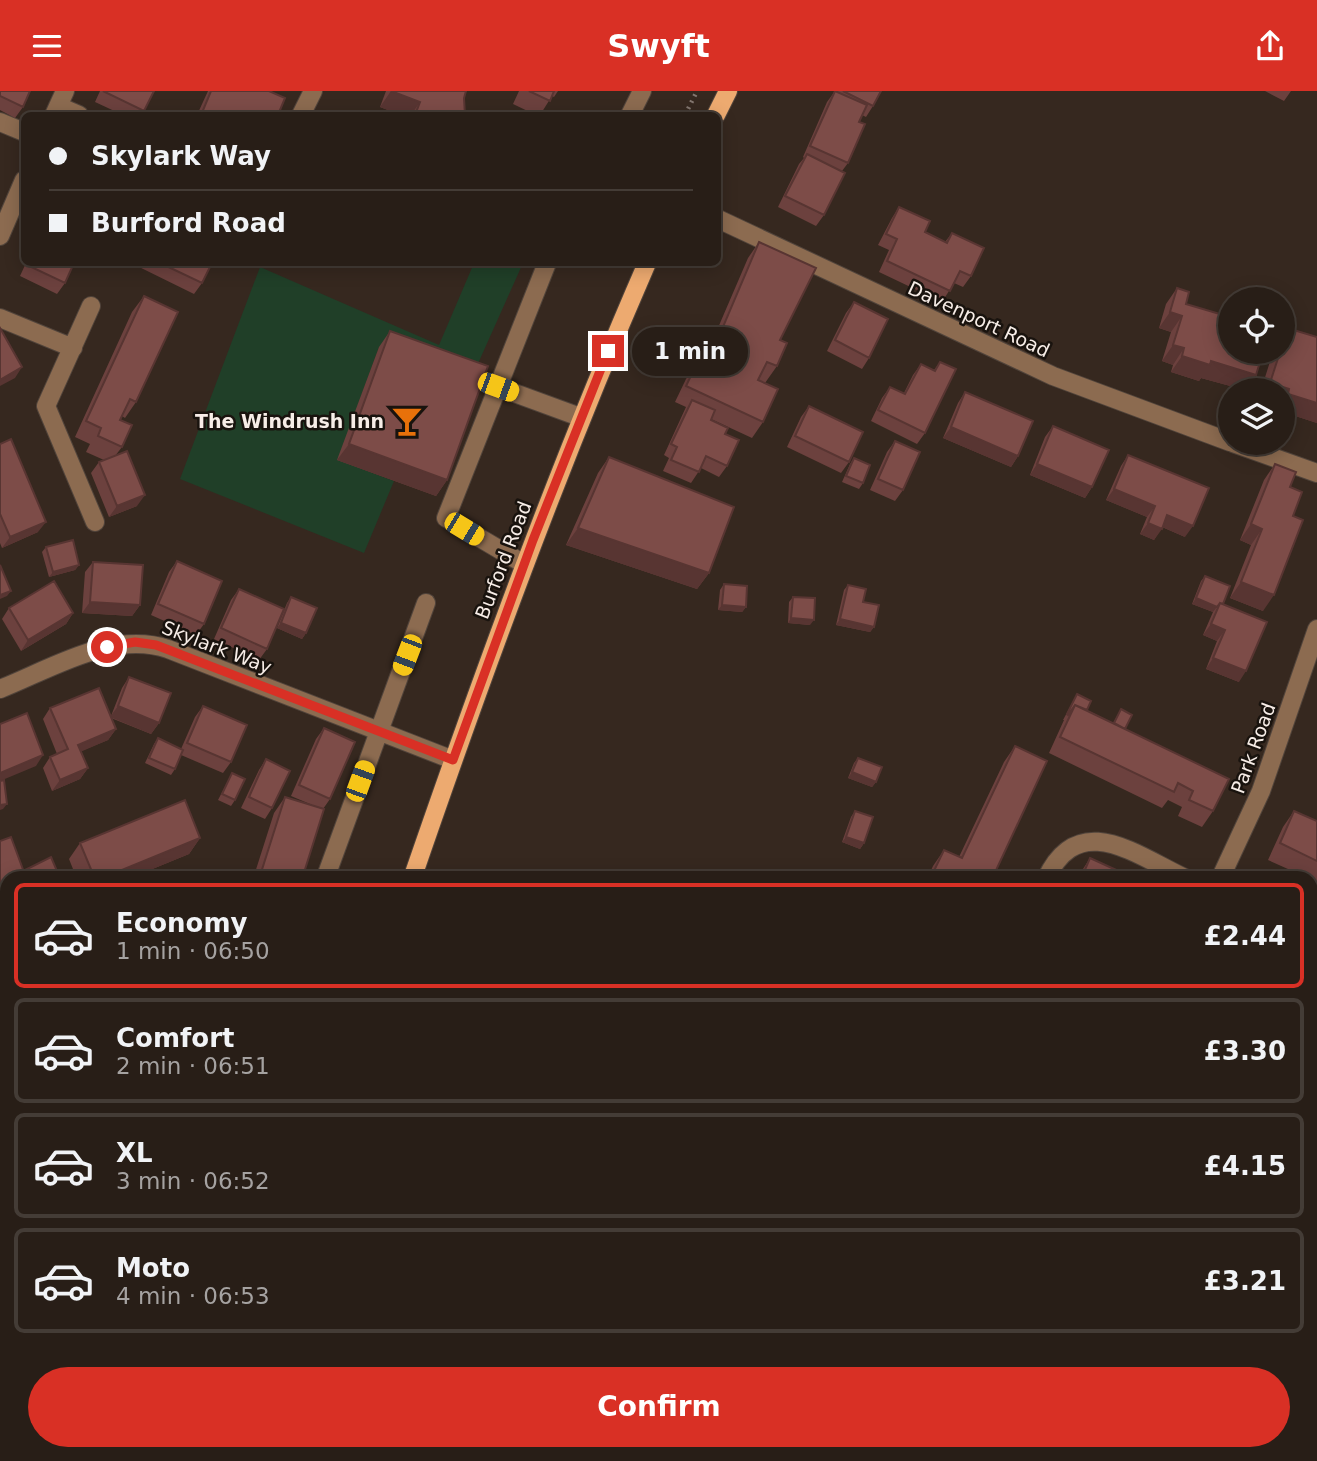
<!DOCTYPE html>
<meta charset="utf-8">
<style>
body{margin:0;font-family:"DejaVu Sans",sans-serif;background:#342b24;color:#f1f3f6;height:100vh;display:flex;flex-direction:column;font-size:26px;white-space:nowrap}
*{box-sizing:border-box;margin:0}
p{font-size:23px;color:#a5a2a1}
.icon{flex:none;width:38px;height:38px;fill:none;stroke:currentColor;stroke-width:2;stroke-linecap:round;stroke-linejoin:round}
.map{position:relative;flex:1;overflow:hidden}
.side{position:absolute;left:0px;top:780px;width:1318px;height:590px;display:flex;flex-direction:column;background:#281e17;border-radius:21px 21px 0 0;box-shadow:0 4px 18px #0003,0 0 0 2px #443c36}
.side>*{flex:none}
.hud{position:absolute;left:21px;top:21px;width:700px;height:154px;border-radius:10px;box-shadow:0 4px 18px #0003,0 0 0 2px #443c36;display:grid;align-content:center;height:154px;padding:0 28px;background:#281e17}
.buttons{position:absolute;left:1218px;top:196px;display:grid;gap:14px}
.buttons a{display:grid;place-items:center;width:77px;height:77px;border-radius:50%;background:#281e17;box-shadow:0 4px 18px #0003,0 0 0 2px #443c36;font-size:35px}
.end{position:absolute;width:32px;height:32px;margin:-16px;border:9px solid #d93025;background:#fff;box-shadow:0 0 0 4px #fff}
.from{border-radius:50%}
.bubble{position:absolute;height:49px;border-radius:24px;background:#281e17;box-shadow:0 4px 18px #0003,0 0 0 2px #443c36;font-size:23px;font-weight:800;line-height:49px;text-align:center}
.car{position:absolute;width:21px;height:42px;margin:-21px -10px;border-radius:9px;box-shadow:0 0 5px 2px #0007;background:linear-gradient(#f5c518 24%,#345 0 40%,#f5c518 0 76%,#345 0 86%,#f5c518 0)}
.hud b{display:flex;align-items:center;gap:24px;height:66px;font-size:26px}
.hud b+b{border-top:2px solid #443c36}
.hud i{width:18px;height:18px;background:#f1f3f6}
ul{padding:12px 0 0;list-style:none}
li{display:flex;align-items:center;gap:21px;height:105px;margin:0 14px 10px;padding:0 14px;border:4px solid #443c36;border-radius:10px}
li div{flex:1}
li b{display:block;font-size:26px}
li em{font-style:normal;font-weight:800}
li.active{border-color:#d93025}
li>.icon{width:63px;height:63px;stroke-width:1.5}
.cta{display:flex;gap:14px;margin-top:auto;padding:14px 28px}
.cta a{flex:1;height:80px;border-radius:42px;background:#d93025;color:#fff;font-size:28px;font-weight:800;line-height:80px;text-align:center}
header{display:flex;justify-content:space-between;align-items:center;height:91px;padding:0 28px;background:#d93025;color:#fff;font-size:32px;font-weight:800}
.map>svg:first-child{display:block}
</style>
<header><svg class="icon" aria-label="menu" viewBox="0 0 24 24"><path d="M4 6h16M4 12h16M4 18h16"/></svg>Swyft<svg class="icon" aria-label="share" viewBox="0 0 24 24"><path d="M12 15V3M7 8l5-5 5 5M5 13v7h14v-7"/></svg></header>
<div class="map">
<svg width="1317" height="1370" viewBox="0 0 1317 1370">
<rect width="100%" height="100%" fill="#36281f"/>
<path fill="#203f28" d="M474,172H523L472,286L379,256L338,369L394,390L364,462L180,388L260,176L439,254Z
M0,1344L7,1346V1363H74L75,1370H0Z"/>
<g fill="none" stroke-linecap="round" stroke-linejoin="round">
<defs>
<path id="minor" d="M58,15L79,24
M54,24L65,0
M301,24L313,0
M630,24L642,0
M0,31L24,41
M718,128L1053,285L1230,351
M0,145L24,89
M91,215L46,315L95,431
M0,227L73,257
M498,296L580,326
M1233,352L1317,382
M524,473L446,427L547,172
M0,598C51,578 112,539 168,558L453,669
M325,788L426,512
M1046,788C1079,717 1137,765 1187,788
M1220,788L1261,700L1317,538
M1311,845L1317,848
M0,884L7,881
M0,925L7,943
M1311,969L1317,955
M0,1234L7,1231
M0,1309L7,1310
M519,1370L521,1363
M975,1370L977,1363"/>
<path id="major" d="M716,24L728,0
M412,788C484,579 559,374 647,172
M358,1363L380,1370
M203,1370L207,1363"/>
</defs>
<use href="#minor" stroke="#51443b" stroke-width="20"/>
<use href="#major" stroke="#51443b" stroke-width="20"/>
<path stroke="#83766f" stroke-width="4.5" stroke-dasharray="2 5" stroke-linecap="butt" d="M685,24L697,0
M167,1370L170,1363"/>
<use href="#minor" stroke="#8c6b50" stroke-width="18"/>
<use href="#major" stroke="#edaa70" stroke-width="18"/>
</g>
<path fill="#6c413e" d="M0,0L23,16L15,27L0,19Z
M100,0H154L141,24H123L95,11Z
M208,0H269L278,24H197Z
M386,0H466L464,7L465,24H401L380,16Z
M519,0H558L554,6L552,5L540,24H536L513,13Z
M835,0H881L873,15L866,26L862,24L859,31L848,72L842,80L824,124L816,135L778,116L799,73L804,67L803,66L827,11Z
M1265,0H1291L1284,10Z
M899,116L925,141L945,151L952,142L971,185L963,196L954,192L942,211L879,181L889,159L878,154L892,127Z
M759,151L780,249L777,275L765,292L763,331L752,347L711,328V329L725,343L727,375L719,386L701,377L691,392L663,380L669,367L664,364L686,316L675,311L686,288L697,272L702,274L748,167Z
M26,172H74L65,192L57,203L20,185Z
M131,172H212L202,192L194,203Z
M1177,197L1186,213L1256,284L1245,299L1201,287L1199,290L1171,281L1173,274L1162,270L1171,241L1159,237L1166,213Z
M144,205L136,311L125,327L122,325L120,329L122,356L115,365L137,415L109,426L91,382L99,371L104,369L86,361L90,353L75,346L132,221Z
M854,211L869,267L862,278L827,260L846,222Z
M1287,237L1317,246V332L1283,321V299H1261L1273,261H1283V243Z
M390,240L447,389L436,405L337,369L379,256Z
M940,271L925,342L917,353L871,330L882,307L890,296L904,302L913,284L921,273L934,279Z
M965,301L1018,365L1011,376L943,347L958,312Z
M809,315L849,371L841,382L787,356L801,326Z
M1053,335L1092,396L1085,407L1030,384L1045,346Z
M895,350L903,399L895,410L870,399L887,361Z
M0,353L38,441L2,457L0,452Z
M1128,364L1185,446L1162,436L1154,449L1140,443L1147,426L1106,409L1121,375Z
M609,366L709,482L697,498L566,454L598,382Z
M854,367L863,392L859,398L842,391L850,373Z
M1275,373L1290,396L1263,520L1230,507L1251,454L1240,449L1264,389Z
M46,456L79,474L75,479L49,486L42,461Z
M177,470L204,533L196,544L151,524L169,481Z
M93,471L140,514L132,525L82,522L85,481Z
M1205,485L1223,513L1239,591L1206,578L1217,550L1203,544L1213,521L1192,513L1201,490Z
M724,493L746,516L742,521L718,519L720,499Z
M848,494L863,511L874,536L870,541L836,534L844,499Z
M239,498L267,558L259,569L214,548L231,509Z
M291,506L306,542L302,548L277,537L287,512Z
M793,506L810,534L788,532L789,511Z
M9,517L73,522L66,533L21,560L2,528Z
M129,586L159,632L151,643L111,627L116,638L108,649L81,660L88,677L80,688L52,700L43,677L50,666L57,663L43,628L50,617L111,625L122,597Z
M1077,603L1087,619L1113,632L1121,618L1125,638L1229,688L1213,720L1202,736L1178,725L1182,716L1168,709L1162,717L1049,662L1064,629H1063Z
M203,615L231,671L223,682L181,664L175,678L171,684L145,672L154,653L158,647L181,658L195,626Z
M324,637L330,708L323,718L302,788H253L274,722L285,706L317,716L291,705L316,648Z
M1015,655L992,788H927L933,775L944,759L959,766L1004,671Z
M858,667L876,691L872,696L848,687L854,672Z
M266,668L272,717L265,728L241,717L259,679Z
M232,682L235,709L231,715L218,709Z
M855,720L864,752L860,758L842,751L851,726Z
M1294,720L1317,730V791L1268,769L1283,736Z
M200,747L189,763L128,788H77L69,768L80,752Z
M1090,767L1136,788H1078L1083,778Z
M25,779L53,785L48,788H7Z
M7,815V869L2,872L0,868V818Z
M1317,1101V1193L1311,1202V1115Z
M7,1169V1200L0,1183V1178Z
M1311,1218L1317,1221V1259L1311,1256Z
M1317,1260V1331L1311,1328V1272Z
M762,1363H849L847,1370H760Z
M864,1363H912L911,1366L922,1370H862Z
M1228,1363H1284L1282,1370H1226Z"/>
<path fill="#583532" d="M391,0L420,11L411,24H401L380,16Z
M1170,221L1182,225L1171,241L1159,237Z
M1173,254L1184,257L1173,274L1162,270Z
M1182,265L1211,270L1256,284L1245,299L1201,287L1199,290L1171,281Z
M22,276L15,287L0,295V289Z
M1270,292L1289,298L1283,307V299H1265Z
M1288,303L1317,312V332L1283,321V310Z
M951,336L1018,365L1011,376L943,347Z
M349,353L447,389L436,405L337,369Z
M1037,373L1092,396L1085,407L1030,384Z
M1114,398L1155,415L1147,426L1106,409Z
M145,404L137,415L109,426L117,415Z
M1167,424L1193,435L1185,446L1160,435Z
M46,431L38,441L2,457L10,446Z
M1148,432L1162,438L1154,449L1140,443Z
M1251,433L1262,438L1251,454L1240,449Z
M578,437L709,482L697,498L566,454Z
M79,474L75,479L49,486L53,481Z
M1241,491L1274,504L1263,520L1230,507Z
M11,500L7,505L0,508V504Z
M1196,507L1217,516L1213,521L1192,513Z
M90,511L140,514L132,525L82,522Z
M722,514L746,516L742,521L718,519Z
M73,522L66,533L21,560L28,549Z
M791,527L814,529L810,534L788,532Z
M840,528L874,536L870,541L836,534Z
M281,532L306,542L302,548L277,537Z
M1211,533L1225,539L1217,550L1203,544Z
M1213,567L1246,580L1239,591L1206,578Z
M118,615L159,632L151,643L110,626Z
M116,638L108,649L71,665L78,654Z
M43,664L36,675L0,690V682Z
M88,677L80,688L52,700L60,689Z
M852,681L876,691L872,696L848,687Z
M7,713L3,718L0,719V714Z
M846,746L864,752L860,758L842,751Z
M200,747L189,763L128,788H100Z
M57,780L53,785L48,788H41Z
M7,791V799L0,802V794Z
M7,1100V1112L0,1114V1102Z
M7,1144V1152L3,1157L0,1158V1146Z
M673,1363H727L747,1370H689L672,1364Z
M765,1366L777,1370H762Z"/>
<path fill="#7d4c48" stroke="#583532" stroke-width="2" d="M0,0H30L23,16L0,5Z
M103,0H154L144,20Z
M211,0H269L285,7L278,24H201Z
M391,0H466L464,7L465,24H415L420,11Z
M529,0H554L550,10Z
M835,0L867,14L859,31L865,33L848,72L810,55Z
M843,0H881L873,15Z
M807,63L845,82L824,124L785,105Z
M899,116L930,130L925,141L947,152L952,142L984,157L971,185L960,180L950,200L887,170L897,148L886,143Z
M759,151L816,177L780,249L787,252L777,275L767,271L758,289L778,298L763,331L686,295L697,272L706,276Z
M28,172H74L65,192L27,174Z
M160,172H212L202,192Z
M1177,197L1189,201L1186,213L1230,226V261H1263L1256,284L1211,270L1210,274L1182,265L1184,257L1173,254L1182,225L1170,221Z
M144,205L178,221L136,311L130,308L120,329L132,334L122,356L98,345L101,337L86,330Z
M854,211L888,228L869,267L835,249Z
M0,237L22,276L0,289Z
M1287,237L1317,246V312L1288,303L1289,298L1270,292L1280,261H1283V251Z
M390,240L488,275L447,389L349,353Z
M940,271L956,278L925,342L878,319L890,296L905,303L921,273L935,280Z
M965,301L1033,330L1018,365L951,336Z
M692,309L715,319L711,329L728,337L725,343L739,349L727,375L706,365L699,381L671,369L677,356L671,353Z
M809,315L863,341L849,371L795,345Z
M1053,335L1109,359L1092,396L1037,373Z
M11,348L46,431L10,446L0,423V353Z
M895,350L920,361L903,399L878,388Z
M127,360L145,404L117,415L99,371Z
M1128,364L1209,397L1193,435L1167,424L1162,438L1148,432L1155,415L1114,398Z
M609,366L734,416L709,482L578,437Z
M854,367L870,374L863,392L846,385Z
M1275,373L1296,381L1290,396L1302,401L1293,425L1303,429L1274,504L1241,491L1262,438L1251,433Z
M73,449L79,474L53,481L46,456Z
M177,470L222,490L204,533L158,513Z
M93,471L143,474L140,514L90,511Z
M0,474L11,500L0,504Z
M1205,485L1230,495L1223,513L1220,512L1217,516L1196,507Z
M54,490L73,522L28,549L9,517Z
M724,493L747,495L746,516L722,514Z
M848,494L866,498L863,511L879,514L874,536L840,528Z
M239,498L284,518L267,558L221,537Z
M291,506L317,517L306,542L281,532Z
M793,506L815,507L814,529L791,527Z
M1220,512L1267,531L1246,580L1213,567L1225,539L1211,533Z
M129,586L171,602L159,632L118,615Z
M99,597L116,638L78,654L88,677L60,689L50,666L68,658L50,617Z
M1077,603L1091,610L1087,619L1075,614L1068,624L1067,623Z
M1075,614L1229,688L1213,720L1189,709L1193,700L1178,692L1174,701L1060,646Z
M203,615L247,634L231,671L187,652Z
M1121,618L1132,624L1125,638L1114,632Z
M27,622L43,664L0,682V633Z
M324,637L355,651L330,708L299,694Z
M158,647L183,659L175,678L149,667Z
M1015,655L1047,670L992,788H971L965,785L964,788H934L931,786L944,759L962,767Z
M858,667L882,676L876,691L852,681Z
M266,668L290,680L272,717L249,706Z
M232,682L245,688L235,709L222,703Z
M4,689L7,713L0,714V690Z
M285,706L324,718L302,788H259Z
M185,709L200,747L100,788H95L80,752Z
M855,720L873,726L864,752L846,746Z
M1294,720L1317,730V770L1280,752Z
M11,746L25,784L16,788H7V791L0,794V750Z
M51,766L57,780L41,788H29L25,779Z
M1090,767L1136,788H1081Z
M7,815V856L0,839V818Z
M0,1030L7,1049V1100L0,1102L7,1121V1144L0,1146Z
M1317,1110V1189L1311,1186V1124Z
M1311,1218L1317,1221V1252L1311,1249Z
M1317,1264V1317L1311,1314V1311L1314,1306L1311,1304V1277Z
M727,1363H760L758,1370H747Z
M766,1363H849L847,1370H777L765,1366Z
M870,1363H912L911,1366L922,1370H867Z
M1234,1363H1284L1282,1370H1232Z"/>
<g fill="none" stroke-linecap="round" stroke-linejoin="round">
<path stroke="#d93025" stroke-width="9" d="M107,556L135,551L156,554L453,669L533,449L608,260"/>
</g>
<defs>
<symbol id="bar-bare" viewBox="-9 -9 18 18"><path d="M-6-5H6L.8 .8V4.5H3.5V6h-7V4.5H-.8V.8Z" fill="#e8710a" stroke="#19130e" stroke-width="2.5" paint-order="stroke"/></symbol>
</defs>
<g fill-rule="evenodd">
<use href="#bar-bare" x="385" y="308" width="44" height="44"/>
</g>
<g text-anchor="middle" stroke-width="5" stroke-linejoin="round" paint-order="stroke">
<g font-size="19" fill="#f7ede7" stroke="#19130e">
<text transform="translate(979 228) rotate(25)" y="7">Davenport Road</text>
<text transform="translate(503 469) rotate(-69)" y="7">Burford Road</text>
<text transform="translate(217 556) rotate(21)" y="7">Skylark Way</text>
<text transform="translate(1253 657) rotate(-70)" y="7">Park Road</text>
</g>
<g font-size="19" font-weight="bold" fill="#f7ede7" stroke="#19130e" text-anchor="end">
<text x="384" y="337">The Windrush Inn</text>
</g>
</g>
</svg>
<div class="buttons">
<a><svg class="icon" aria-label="locate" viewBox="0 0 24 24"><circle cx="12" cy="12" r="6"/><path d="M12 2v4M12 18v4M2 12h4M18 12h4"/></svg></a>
<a><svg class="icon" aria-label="layers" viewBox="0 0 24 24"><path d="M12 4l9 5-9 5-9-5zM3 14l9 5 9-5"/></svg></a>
</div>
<i class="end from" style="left:107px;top:556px"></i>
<i class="end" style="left:608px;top:260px"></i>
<div class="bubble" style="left:632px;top:236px;width:116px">1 min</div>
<i class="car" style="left:498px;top:296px;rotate:110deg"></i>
<i class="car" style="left:464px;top:438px;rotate:121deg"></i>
<i class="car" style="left:407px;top:564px;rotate:201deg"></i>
<i class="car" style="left:360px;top:690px;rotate:20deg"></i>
<div class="hud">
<b><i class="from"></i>Skylark Way</b>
<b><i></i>Burford Road</b>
</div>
<section class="side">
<ul>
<li class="active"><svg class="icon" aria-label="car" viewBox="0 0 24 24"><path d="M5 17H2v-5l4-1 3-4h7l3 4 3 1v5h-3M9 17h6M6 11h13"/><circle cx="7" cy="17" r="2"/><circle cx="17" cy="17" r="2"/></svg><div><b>Economy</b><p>1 min · 06:50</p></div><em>£2.44</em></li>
<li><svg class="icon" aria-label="car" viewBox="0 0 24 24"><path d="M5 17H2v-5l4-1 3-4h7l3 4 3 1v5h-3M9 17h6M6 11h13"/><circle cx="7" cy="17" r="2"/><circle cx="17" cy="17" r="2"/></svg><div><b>Comfort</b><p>2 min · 06:51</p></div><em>£3.30</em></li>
<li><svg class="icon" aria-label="car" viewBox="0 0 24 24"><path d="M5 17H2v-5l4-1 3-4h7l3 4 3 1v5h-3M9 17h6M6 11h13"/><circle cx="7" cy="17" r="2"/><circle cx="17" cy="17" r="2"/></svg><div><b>XL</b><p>3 min · 06:52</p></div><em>£4.15</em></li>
<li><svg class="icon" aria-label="car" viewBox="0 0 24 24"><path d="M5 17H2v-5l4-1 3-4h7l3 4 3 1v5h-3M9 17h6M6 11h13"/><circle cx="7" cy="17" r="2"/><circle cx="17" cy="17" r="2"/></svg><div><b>Moto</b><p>4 min · 06:53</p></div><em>£3.21</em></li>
</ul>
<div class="cta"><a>Confirm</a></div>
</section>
</div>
